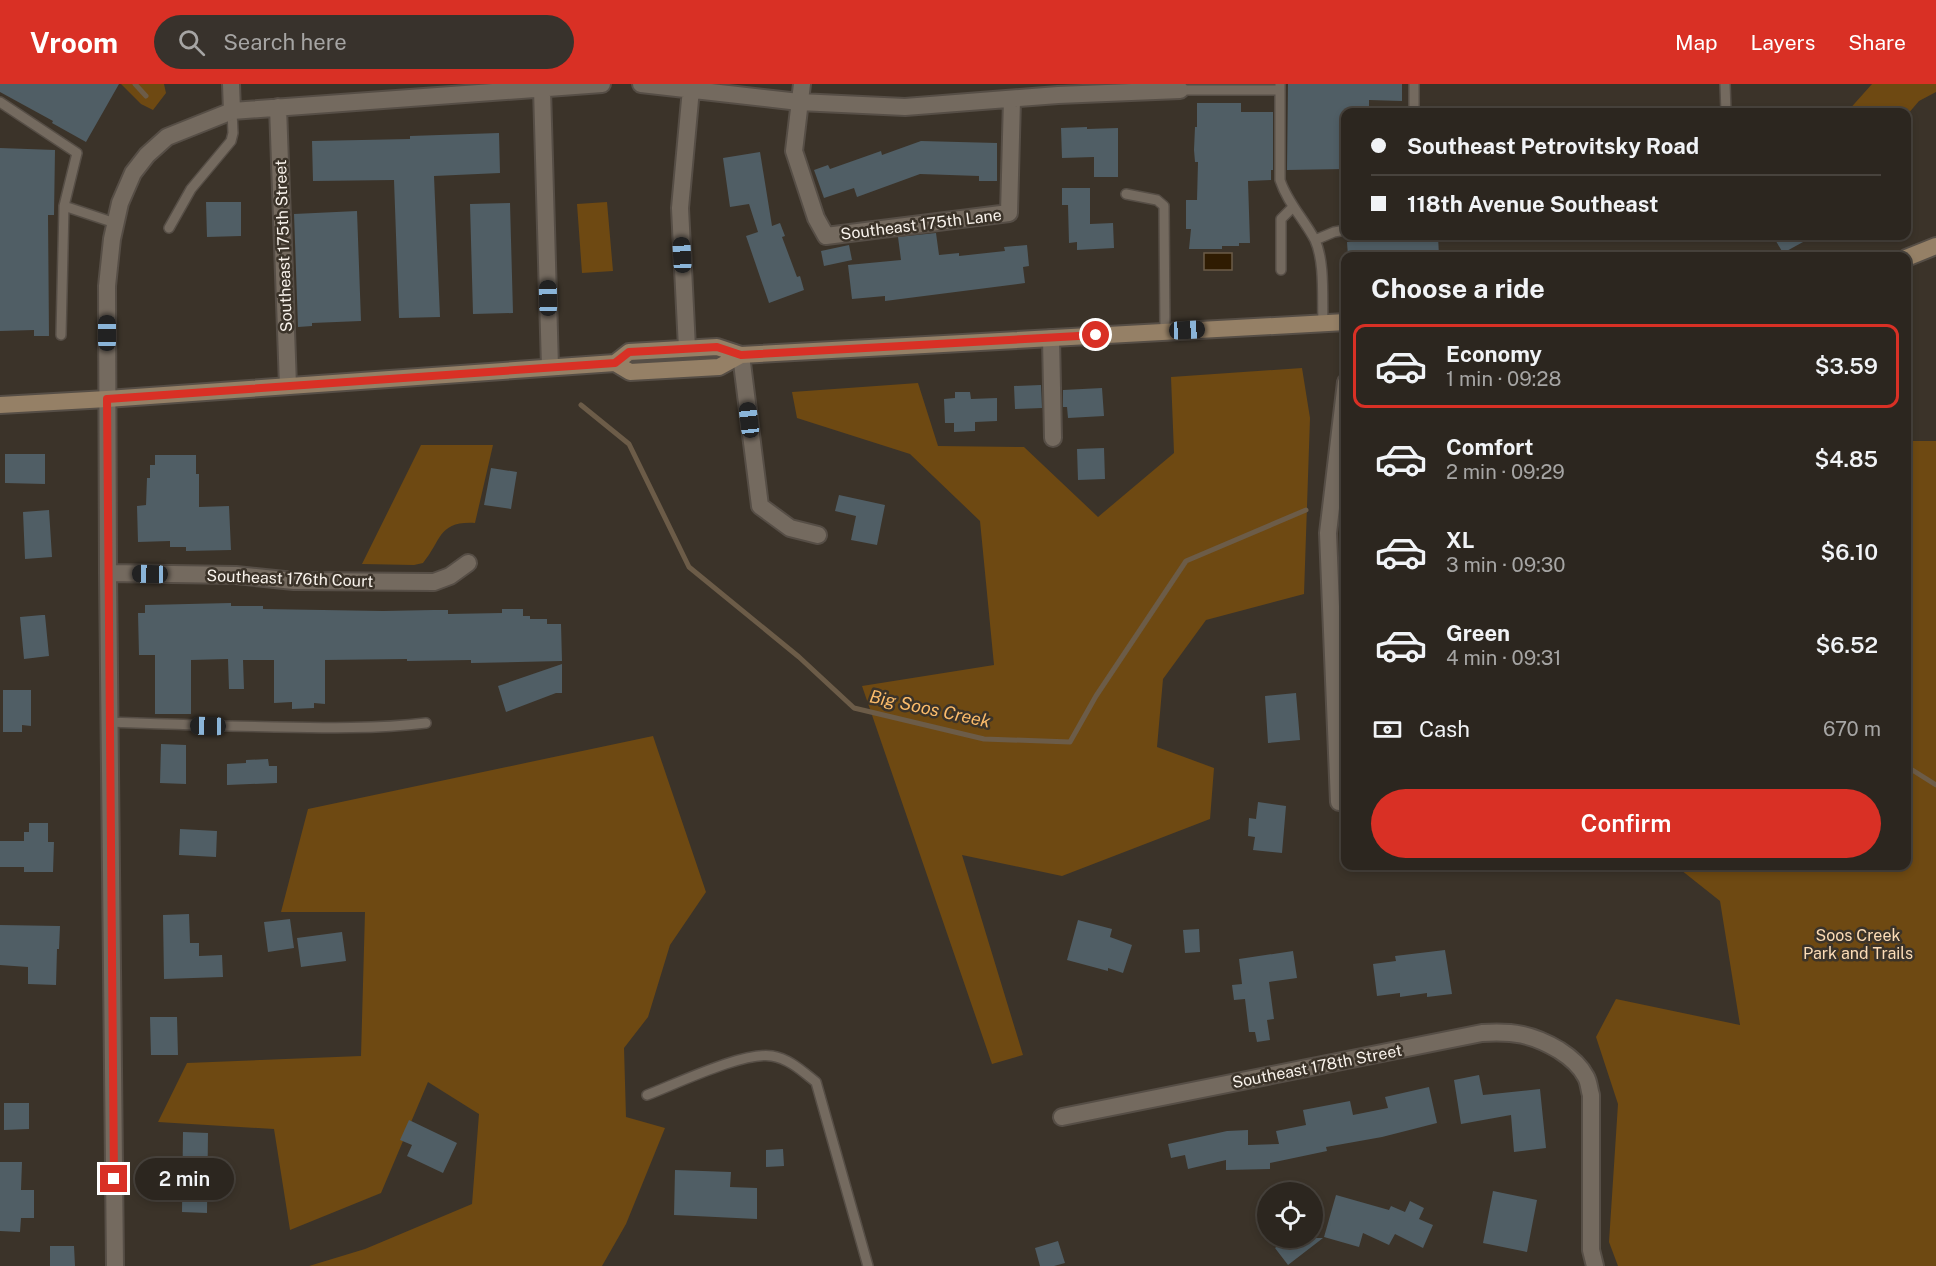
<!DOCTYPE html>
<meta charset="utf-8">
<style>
body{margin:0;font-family:"Public Sans",sans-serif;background:#38322c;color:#f1f3f6;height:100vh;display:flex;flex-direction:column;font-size:22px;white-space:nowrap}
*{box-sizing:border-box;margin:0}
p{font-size:20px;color:#a6a5a4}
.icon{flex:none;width:33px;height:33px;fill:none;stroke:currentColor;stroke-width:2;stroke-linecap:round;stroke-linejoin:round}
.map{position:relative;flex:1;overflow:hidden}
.panel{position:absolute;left:1341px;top:168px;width:570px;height:618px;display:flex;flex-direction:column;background:#2c261f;border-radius:12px;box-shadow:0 3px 9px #0003,0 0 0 2px #48433d}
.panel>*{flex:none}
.hud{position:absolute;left:1341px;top:24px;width:570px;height:132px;border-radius:12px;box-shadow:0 3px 9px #0003,0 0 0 2px #48433d;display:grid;align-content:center;height:132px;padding:0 30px;background:#2c261f}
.controls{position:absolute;left:1257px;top:1098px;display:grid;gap:12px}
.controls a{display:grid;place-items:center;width:66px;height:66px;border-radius:50%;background:#2c261f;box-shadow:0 3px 9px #0003,0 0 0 2px #48433d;font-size:30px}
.end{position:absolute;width:27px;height:27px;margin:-14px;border:8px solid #d93025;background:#fff;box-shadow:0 0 0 3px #fff}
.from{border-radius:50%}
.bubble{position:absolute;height:42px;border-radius:21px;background:#2c261f;box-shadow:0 3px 9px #0003,0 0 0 2px #48433d;font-size:20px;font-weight:600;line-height:42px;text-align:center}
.car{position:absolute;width:18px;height:36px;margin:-18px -9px;border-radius:8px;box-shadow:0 0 4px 2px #0007;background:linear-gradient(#222 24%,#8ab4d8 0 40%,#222 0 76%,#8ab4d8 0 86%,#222 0)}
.hud b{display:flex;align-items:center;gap:21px;height:57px;font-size:22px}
.hud b+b{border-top:2px solid #48433d}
.hud i{width:15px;height:15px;background:#f1f3f6}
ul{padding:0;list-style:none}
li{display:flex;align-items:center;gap:18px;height:84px;margin:0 12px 9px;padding:0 18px;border:3px solid transparent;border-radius:12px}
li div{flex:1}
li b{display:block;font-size:22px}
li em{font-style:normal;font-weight:600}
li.on{border-color:#d93025}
li>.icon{width:54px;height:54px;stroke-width:1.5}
h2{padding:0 30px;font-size:27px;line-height:72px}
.pay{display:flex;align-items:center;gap:15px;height:66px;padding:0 30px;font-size:22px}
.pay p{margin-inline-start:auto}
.cta{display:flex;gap:12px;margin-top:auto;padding:12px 30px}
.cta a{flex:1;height:69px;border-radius:36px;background:#d93025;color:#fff;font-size:24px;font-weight:600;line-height:69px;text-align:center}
header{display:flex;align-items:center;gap:36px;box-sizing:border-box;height:84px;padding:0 30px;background:#d93025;color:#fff}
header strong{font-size:28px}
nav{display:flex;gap:33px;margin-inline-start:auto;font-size:21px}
.search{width:420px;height:54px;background:#38322c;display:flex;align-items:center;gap:15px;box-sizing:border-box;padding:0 21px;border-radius:33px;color:#a6a5a4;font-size:22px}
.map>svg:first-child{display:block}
</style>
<header>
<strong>Vroom</strong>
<div class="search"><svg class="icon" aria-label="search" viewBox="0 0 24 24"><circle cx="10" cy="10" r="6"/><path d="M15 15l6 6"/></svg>Search here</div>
<nav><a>Map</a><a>Layers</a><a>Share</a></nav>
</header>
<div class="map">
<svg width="1936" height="1182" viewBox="0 0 1936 1182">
<rect width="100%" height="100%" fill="#3b3329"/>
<path fill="#6e4912" d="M121,0H164L166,9L153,26L141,20Z
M1872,0H1936V8L1919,17L1907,31L1906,28H1847Z
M607,118L613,187L582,189L577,120Z
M1302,284L1310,334L1304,510L1206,536L1163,595L1157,663L1214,684L1210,735L1062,792L962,771L1023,971L992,980L862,602L994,581L980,437L910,370L797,334L792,308L918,299L938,362L1024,363L1098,433L1174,369L1171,293Z
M1907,357H1936V1182H1618L1609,1158L1618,1020L1596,953L1616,915L1740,941L1720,817L1681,786L1680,782H1906Z
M421,361H493L475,439C438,437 442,456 423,479L414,481L362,480Z
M653,652L706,808L670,861L648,933L624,964L626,1033L665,1044L626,1140L602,1182H309L365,1165L472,1120L479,1030L428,998L381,1109L290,1146L274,1045L158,1038L187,979L361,972L365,828H281L308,725Z"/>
<path fill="#2f1c02" stroke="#6c5c48" stroke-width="1.5" d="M1204,169H1232V186H1204Z"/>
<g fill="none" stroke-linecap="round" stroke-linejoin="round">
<path stroke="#6c5c48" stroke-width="5" d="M135,0L146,12
M581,321L629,360L689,483L799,573L854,624L984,655L1070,658L1096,612L1186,477L1306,426
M1906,682L1936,701"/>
</g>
<path fill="#505e65" d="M0,0H119L86,58L52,39L53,37L0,8Z
M1288,0H1402V17L1369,16V25H1346V85L1287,86Z
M1197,19H1241V28H1273V86H1271V96L1248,97L1250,159H1239V162H1222V165H1189L1191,145H1186V116H1197L1198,78H1195L1194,66L1195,43H1197Z
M1087,43V45L1118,44V93H1094V73L1062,74L1061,44Z
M499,49L500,89L434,92L440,233L399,234L394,96L313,97L312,57L410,55V52Z
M921,57L997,59V97H979V92L920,90L857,113L854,104L824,114L814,86L828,81L830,85L881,67L882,71Z
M0,64L55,66L54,131H48L49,252H34V246L0,247Z
M760,68L772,142L780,139L785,152L782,153L797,193L800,192L804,206L769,219L746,152L758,148L749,120L730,123L723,74Z
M1062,104H1090V140L1113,139L1114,164L1077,166V158L1069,159L1068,121H1062Z
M206,118H241V152L207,153Z
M510,119L513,229L473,230L470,120Z
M357,127L361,237L312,239V242L298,243L294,130Z
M936,149L939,171L959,169V172L1005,167L1004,163L1027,161L1029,182L1023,183L1025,199L885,217V212L852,215L848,181L901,176L898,153Z
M1438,152L1439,172H1348L1347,158Z
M1773,152H1814L1783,169Z
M849,161L852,176L824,182L821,167Z
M1041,301L1042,324L1015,325L1014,302Z
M1102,304L1104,332L1068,334L1067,323H1063V306Z
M955,308H970L971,315L997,314V337L975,338V347L954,348V339H945L944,315L955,314Z
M1104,364L1105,395L1078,396L1077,365Z
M5,370H45V400L5,399Z
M155,371H196V390H199V423L229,422L231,466L186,467V463H170V457L138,458L137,422L146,421L147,394H150V381H155Z
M491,384L517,388L511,425L484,421Z
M839,411L885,421L877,461L851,456L856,432L835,427Z
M49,426L52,473L25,475L23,428Z
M231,519V522H263V525L383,527L433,526H448V530L502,529V525H523V532H530V535H547V540H561L562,577L471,579V576L407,577V575L325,576V620L314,619V624L292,625V618L274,619V576H243L244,605H229L228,575L191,576V630H155V571H139L138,529H145V521Z
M42,531H45L49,572L24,575L20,533Z
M562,580V609H556L506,628L498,602Z
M3,606H31V642L22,641V648H3Z
M1296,609L1300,656L1268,659L1265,612Z
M161,660L186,661V700L160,699Z
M268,675L269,682H277V699L227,701V680L246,679V676Z
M1258,718L1286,722L1282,769L1253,766L1255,753L1248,752L1249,734L1256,735Z
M29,739H48V758H54L53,788H24V783H0V757H24V748H29Z
M180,745L217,747L216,773L179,771Z
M189,830L190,859H199V872L222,871L223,893L164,895L163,831Z
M290,835L294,864L268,868L264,838Z
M1078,836L1112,845L1110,853L1132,861L1123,889L1108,884V887L1067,876Z
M0,841L60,842L59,865H57L56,901L28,900V883L0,881Z
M1199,845L1200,868L1185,869L1183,846Z
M342,848L346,877L301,883L297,854Z
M1445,866L1452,910L1427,913V909L1400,913V909L1377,912L1373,880L1396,877L1395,872Z
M1293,867L1297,894L1269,898L1274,935L1267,936L1270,956L1257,958L1255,948H1249L1245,915L1234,916L1232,901L1242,900L1239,875Z
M150,933H177L178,971H151Z
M1479,991L1483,1011L1540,1005L1546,1064L1514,1068L1511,1031L1461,1040L1454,996Z
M1429,1003L1437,1039L1382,1053L1326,1063L1327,1067L1270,1079V1085L1226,1086V1076L1188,1085L1185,1071L1171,1074L1168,1060L1227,1047L1248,1046V1061L1279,1060L1276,1047L1306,1041L1303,1026L1350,1017L1353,1031L1388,1024L1385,1013Z
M4,1019H29V1045L4,1046Z
M409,1036L457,1059L443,1089L407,1072L412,1061L400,1056Z
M183,1048L208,1049L207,1129L182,1128Z
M783,1065L784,1082L766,1083V1066Z
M0,1078H22L21,1106H34V1134H21L20,1148L0,1147Z
M675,1086L731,1088L730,1103L757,1104V1135L674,1131Z
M1493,1107L1537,1116L1527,1168L1483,1159Z
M1336,1111L1389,1126L1391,1122L1405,1128L1410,1117L1424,1124L1419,1135L1433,1141L1423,1164L1395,1150L1389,1161L1363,1149L1359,1163L1324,1153Z
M1275,1154H1323L1288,1181L1275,1164L1280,1160Z
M1058,1157L1065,1179L1054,1182H1040L1035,1164Z
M50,1162H74L75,1182H50Z"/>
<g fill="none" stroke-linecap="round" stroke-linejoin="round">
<defs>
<path id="service" d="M1280,0V96C1287,118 1304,135 1315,156C1325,178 1322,214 1323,239
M1725,0L1726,28
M1180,6H1280
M0,18L77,69L64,122L61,251
M1414,26V0
M1126,110L1157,116L1164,122L1165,247
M64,122L115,139
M169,144L191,105L231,57L233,49L232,27
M1315,156L1334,148L1346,146
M1281,186V135L1293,123
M109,638C165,640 220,642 275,643C326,644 376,645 426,639
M647,1011C676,1000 744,967 772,972C790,975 803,988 816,998L868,1182"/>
<path id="minor" d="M231,0L232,27
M641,0L799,18L905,23L1058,11L1180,6
M802,0L794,67L816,134L826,152L1009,129L1012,15
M542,5L550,283
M278,23L288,302
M1051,254L1053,354
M687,264L680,124L691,5
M741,271L760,422L790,444L818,451
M108,489L236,491L294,497L434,498L450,492L468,479
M1339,718L1328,449L1346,298
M1062,1033L1482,949C1513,947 1532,950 1559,966C1570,973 1580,981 1586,993C1589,998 1589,1005 1591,1011V1166L1595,1182
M115,1182L108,489L107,202L112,155L120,119L133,89L147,71L167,53L232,27L602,0"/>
<path id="secondary" d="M1906,174L1936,162
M615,279L630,288L719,283L741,271
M0,321L107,315L615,279L629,268L717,263L741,271L1346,238"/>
</defs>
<use href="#service" stroke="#564e46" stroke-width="12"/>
<use href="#minor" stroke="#564e46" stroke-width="20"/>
<use href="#secondary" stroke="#564e46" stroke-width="20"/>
<use href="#service" stroke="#746a5f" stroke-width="9"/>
<use href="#minor" stroke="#746a5f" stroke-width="16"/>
<use href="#secondary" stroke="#958066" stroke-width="16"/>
</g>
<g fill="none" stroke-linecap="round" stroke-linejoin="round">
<path stroke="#d93025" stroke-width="8" d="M114,1095L107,315L615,279L629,268L648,267L717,263L741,271L1096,251"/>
</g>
<g text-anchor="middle" stroke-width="5" stroke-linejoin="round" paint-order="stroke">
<g font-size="16" fill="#f9f3ec" stroke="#3b3329">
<text transform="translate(921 140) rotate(-7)" y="6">Southeast 175th Lane</text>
<text transform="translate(283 162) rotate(-92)" y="6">Southeast 175th Street</text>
<text transform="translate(290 494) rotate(2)" y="6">Southeast 176th Court</text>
<text transform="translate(1317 982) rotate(-11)" y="6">Southeast 178th Street</text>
</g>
<g font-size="16" fill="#fcdcb6" stroke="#3b3329">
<text x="1858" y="857">Soos Creek<tspan x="1858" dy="18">Park and Trails</tspan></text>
</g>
<g font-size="18" font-style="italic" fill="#fbbb6a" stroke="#3b3329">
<text transform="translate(930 625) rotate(12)" y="6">Big Soos Creek</text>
</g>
</g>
</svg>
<div class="controls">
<a><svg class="icon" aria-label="locate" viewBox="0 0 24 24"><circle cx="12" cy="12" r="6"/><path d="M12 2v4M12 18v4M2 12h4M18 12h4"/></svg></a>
</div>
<i class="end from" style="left:1096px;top:251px"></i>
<i class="end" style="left:114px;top:1095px"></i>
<div class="bubble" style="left:135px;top:1074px;width:99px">2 min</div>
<i class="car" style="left:682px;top:171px;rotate:357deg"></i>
<i class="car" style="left:548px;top:214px;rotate:359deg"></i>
<i class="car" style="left:1187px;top:246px;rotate:87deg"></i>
<i class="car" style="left:107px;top:249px;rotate:0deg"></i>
<i class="car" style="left:749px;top:336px;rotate:353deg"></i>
<i class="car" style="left:150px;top:490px;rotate:271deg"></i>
<i class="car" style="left:208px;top:642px;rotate:271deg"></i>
<div class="hud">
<b><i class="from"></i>Southeast Petrovitsky Road</b>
<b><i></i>118th Avenue Southeast</b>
</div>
<section class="panel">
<h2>Choose a ride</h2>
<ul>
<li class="on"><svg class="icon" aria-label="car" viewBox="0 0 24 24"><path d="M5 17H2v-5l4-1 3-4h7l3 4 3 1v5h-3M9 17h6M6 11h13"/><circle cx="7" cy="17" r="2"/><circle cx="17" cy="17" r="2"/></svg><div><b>Economy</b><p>1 min · 09:28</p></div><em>$3.59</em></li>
<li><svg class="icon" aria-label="car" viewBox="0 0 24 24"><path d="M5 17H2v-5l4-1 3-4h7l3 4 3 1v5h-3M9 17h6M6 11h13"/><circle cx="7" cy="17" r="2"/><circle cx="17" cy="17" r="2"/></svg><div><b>Comfort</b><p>2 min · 09:29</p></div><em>$4.85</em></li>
<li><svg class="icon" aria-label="car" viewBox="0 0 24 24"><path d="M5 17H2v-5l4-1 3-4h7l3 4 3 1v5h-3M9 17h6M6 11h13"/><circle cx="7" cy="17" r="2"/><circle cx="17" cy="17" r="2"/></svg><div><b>XL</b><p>3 min · 09:30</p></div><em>$6.10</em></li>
<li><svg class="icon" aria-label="car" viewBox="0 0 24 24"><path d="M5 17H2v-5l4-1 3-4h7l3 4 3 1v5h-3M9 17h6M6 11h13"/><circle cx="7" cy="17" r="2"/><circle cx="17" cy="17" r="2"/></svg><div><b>Green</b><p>4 min · 09:31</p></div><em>$6.52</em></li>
</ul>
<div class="pay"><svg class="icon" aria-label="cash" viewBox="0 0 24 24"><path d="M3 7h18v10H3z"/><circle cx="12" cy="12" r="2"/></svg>Cash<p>670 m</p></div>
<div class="cta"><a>Confirm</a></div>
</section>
</div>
